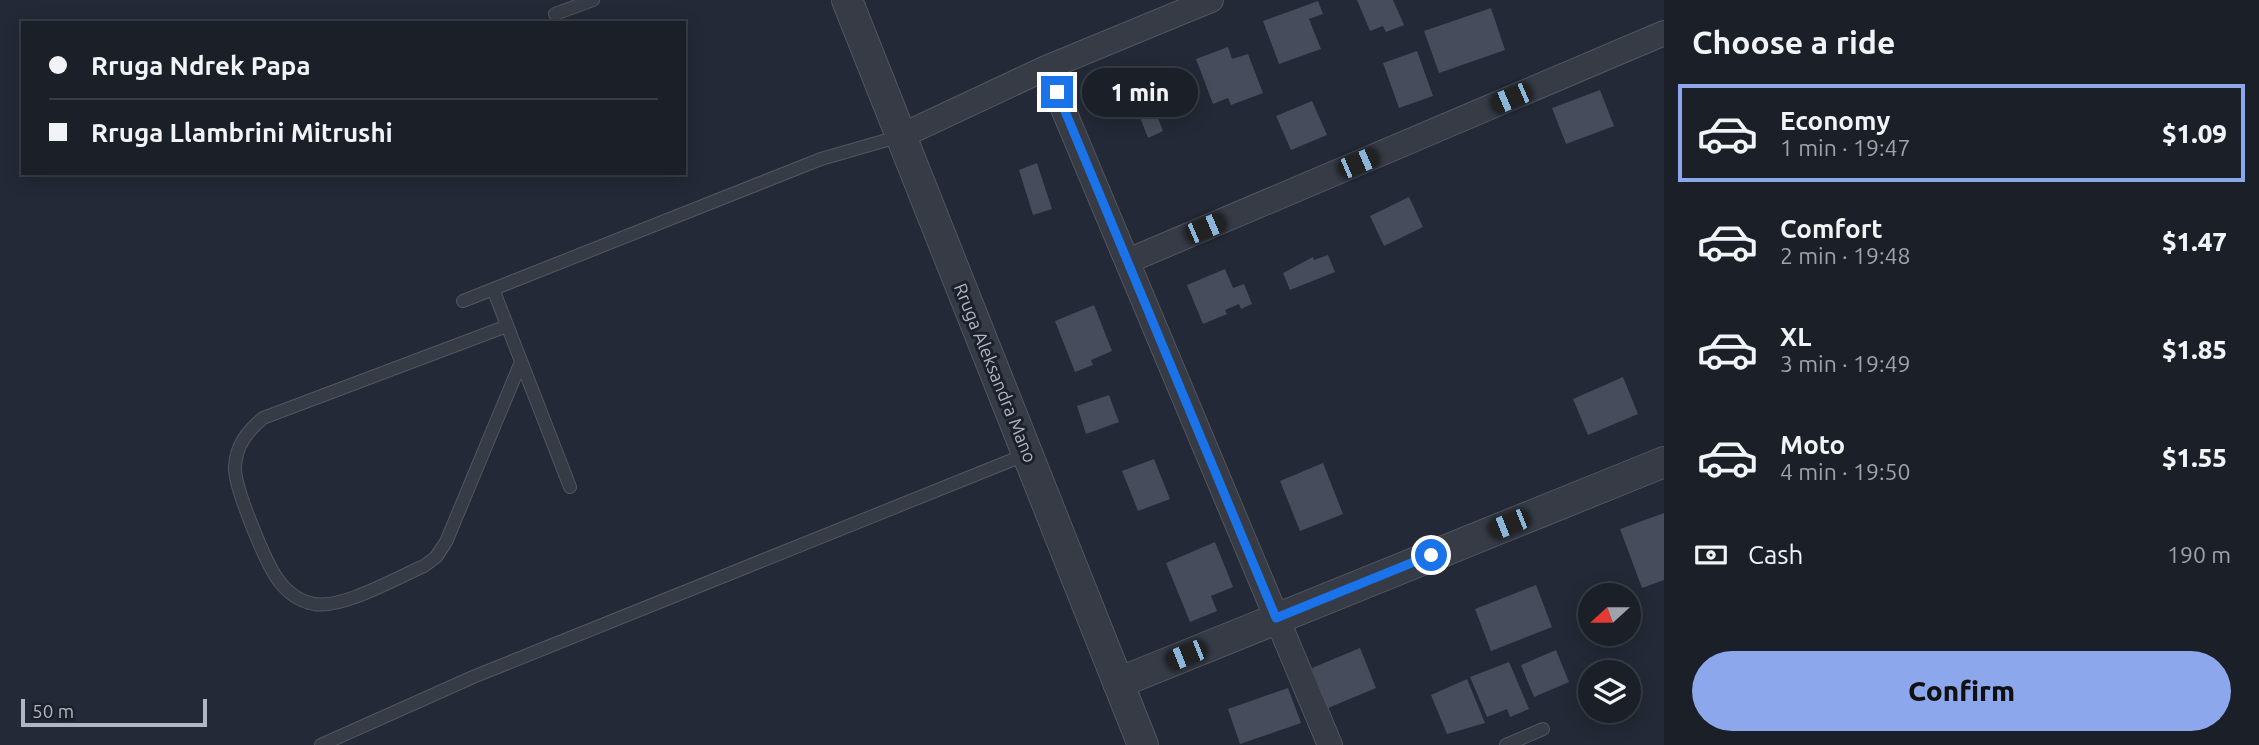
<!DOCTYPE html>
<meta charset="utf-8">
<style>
body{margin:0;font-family:Ubuntu,sans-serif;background:#272c34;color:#f1f3f6;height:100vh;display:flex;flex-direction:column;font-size:26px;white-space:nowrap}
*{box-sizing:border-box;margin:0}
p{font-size:23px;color:#9fa2a8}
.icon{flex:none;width:38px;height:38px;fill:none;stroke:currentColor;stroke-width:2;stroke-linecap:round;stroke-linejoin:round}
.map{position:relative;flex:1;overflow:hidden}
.panel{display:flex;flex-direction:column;background:#1a1f28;width:595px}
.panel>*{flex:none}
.guide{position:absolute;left:21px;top:21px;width:665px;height:154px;border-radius:0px;box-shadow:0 4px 18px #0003,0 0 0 2px #383d45;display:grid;align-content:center;height:154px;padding:0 28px;background:#1a1f28}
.needle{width:46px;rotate:249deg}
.fabs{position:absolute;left:1578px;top:583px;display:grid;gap:14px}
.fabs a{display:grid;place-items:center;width:63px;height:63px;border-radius:50%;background:#1a1f28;box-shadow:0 4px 18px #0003,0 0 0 2px #383d45;font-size:35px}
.scale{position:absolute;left:21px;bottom:18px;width:186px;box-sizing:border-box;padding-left:7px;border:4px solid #b1b6c3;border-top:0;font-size:19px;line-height:24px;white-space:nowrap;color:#b1b6c3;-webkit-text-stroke:5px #1b202b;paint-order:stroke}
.end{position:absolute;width:32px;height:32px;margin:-16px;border:9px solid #1a73e8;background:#fff;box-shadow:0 0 0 4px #fff}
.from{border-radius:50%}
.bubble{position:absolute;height:49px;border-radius:24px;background:#1a1f28;box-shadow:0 4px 18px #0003,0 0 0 2px #383d45;font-size:23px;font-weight:800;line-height:49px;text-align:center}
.car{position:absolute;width:21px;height:42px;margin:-21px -10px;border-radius:9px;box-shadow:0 0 5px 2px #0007;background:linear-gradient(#222 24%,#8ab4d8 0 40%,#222 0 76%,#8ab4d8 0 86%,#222 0)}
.guide b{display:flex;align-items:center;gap:24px;height:66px;font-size:26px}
.guide b+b{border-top:2px solid #383d45}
.guide i{width:18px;height:18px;background:#f1f3f6}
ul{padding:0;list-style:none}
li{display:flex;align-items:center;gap:21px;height:98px;margin:0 14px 10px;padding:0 14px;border:4px solid transparent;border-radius:0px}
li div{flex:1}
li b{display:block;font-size:26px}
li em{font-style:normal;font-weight:800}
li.on{border-color:#8ca7ec}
li>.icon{width:63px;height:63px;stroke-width:1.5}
h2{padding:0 28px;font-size:32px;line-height:84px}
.pay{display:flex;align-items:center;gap:18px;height:77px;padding:0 28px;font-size:26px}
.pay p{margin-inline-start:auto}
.button{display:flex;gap:14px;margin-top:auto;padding:14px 28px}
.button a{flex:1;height:80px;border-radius:42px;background:#8ca7ec;color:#111;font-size:28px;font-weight:800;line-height:80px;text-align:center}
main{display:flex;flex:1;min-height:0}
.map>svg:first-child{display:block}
</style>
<main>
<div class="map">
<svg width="1664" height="745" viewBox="0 0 1664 745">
<rect width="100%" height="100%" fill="#232936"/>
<path fill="#474c5c" d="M1357,0H1393L1404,25L1386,32L1383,26L1370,31Z
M1318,1L1323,14L1309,19L1321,49L1279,64L1263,21Z
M1491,8L1505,50L1439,73L1424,31Z
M1228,47L1232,59L1248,54L1263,93L1231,105L1228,98L1213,104L1196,59Z
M1417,51L1433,96L1399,108L1383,63Z
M1146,88L1163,131L1148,138L1131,94Z
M1600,90L1614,126L1566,144L1552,108Z
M1312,101L1327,135L1291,150L1276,116Z
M1037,163L1052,209L1033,215L1019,170Z
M1409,197L1423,227L1384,246L1370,216Z
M1328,255L1335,272L1290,290L1283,273L1313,257L1314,260Z
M1225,269L1233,288L1244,284L1252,304L1241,309L1239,304L1225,310L1227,314L1203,324L1187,285Z
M1094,305L1112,351L1091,360L1093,365L1075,372L1055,321Z
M1623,377L1638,414L1588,435L1573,399Z
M1109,395L1119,422L1086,434L1077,406Z
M1154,459L1170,499L1138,511L1122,471Z
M1323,463L1343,514L1300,531L1280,481Z
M1664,513V580L1642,588L1620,529Z
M1215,542L1233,587L1211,596L1217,611L1190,622L1166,563Z
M1536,585L1552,627L1491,651L1475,609Z
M1360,648L1376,688L1328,708L1312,668Z
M1556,650L1569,682L1534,697L1521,665Z
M1509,662L1529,709L1510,717L1507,709L1487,717L1470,677Z
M1467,679L1485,723L1447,734L1431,695Z
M1288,688L1301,723L1240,744L1228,709Z"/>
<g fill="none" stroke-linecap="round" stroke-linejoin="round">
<defs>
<path id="service" d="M555,14L593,0
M493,289L570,487
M463,301L821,159L901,136
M507,326L263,418C247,432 236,445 235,467C234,487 266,564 279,581C288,593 299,601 314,604C343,609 396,578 424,566L436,557L446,542L521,362
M321,745L473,677L1027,454
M1506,745L1543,729"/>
<path id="minor" d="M1046,68L1330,745
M901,136L1046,68L1211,0
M1128,261L1664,33"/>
<path id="tertiary" d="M847,0L1143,745
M1118,683L1664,462"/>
</defs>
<use href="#service" stroke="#515661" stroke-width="14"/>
<use href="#minor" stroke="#515661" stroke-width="26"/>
<use href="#tertiary" stroke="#515661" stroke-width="32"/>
<use href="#service" stroke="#363b46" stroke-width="12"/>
<use href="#minor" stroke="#363b46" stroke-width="24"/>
<use href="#tertiary" stroke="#363b46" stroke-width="30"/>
</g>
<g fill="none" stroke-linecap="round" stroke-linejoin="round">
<path stroke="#1a73e8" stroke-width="9" d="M1057,92L1276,618L1431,555"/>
</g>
<g text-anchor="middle" stroke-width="6" stroke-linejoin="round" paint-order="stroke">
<g font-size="18" fill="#b1b6c3" stroke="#1b202b">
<text transform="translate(995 373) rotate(68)" y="6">Rruga Aleksandra Mano</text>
</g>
</g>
</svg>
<div class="fabs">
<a><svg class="needle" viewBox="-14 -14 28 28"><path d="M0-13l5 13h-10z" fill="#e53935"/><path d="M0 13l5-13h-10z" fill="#9fa2a8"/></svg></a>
<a><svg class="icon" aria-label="layers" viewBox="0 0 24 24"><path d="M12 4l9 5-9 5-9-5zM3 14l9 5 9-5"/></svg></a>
</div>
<div class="scale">50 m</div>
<i class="end from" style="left:1431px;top:555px"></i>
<i class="end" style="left:1057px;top:92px"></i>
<div class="bubble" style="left:1082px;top:68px;width:116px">1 min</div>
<i class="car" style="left:1511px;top:98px;rotate:247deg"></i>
<i class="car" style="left:1358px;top:163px;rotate:67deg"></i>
<i class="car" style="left:1205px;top:228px;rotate:67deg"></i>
<i class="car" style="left:1509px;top:524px;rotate:248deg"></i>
<i class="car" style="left:1186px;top:655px;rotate:248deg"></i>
<div class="guide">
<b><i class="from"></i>Rruga Ndrek Papa</b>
<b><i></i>Rruga Llambrini Mitrushi</b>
</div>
</div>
<section class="panel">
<h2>Choose a ride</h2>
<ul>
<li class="on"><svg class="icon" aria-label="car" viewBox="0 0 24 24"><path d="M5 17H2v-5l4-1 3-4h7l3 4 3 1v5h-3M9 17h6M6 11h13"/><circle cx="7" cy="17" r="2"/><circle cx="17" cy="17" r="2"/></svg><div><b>Economy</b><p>1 min · 19:47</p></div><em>$1.09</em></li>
<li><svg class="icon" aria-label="car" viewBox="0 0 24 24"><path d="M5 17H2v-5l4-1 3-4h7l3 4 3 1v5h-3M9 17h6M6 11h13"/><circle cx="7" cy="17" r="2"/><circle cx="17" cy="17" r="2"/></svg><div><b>Comfort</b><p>2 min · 19:48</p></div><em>$1.47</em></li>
<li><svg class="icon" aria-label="car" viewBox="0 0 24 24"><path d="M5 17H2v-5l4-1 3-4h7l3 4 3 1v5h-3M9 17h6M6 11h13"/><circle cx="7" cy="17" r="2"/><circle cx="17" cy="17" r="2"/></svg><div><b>XL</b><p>3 min · 19:49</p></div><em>$1.85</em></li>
<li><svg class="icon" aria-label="car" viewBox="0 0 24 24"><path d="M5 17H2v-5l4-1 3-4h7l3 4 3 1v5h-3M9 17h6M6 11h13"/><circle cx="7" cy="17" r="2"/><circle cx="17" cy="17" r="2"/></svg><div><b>Moto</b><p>4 min · 19:50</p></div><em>$1.55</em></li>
</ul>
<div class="pay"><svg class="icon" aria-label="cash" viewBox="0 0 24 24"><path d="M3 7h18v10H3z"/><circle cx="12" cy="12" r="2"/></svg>Cash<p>190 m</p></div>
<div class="button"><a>Confirm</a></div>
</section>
</main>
